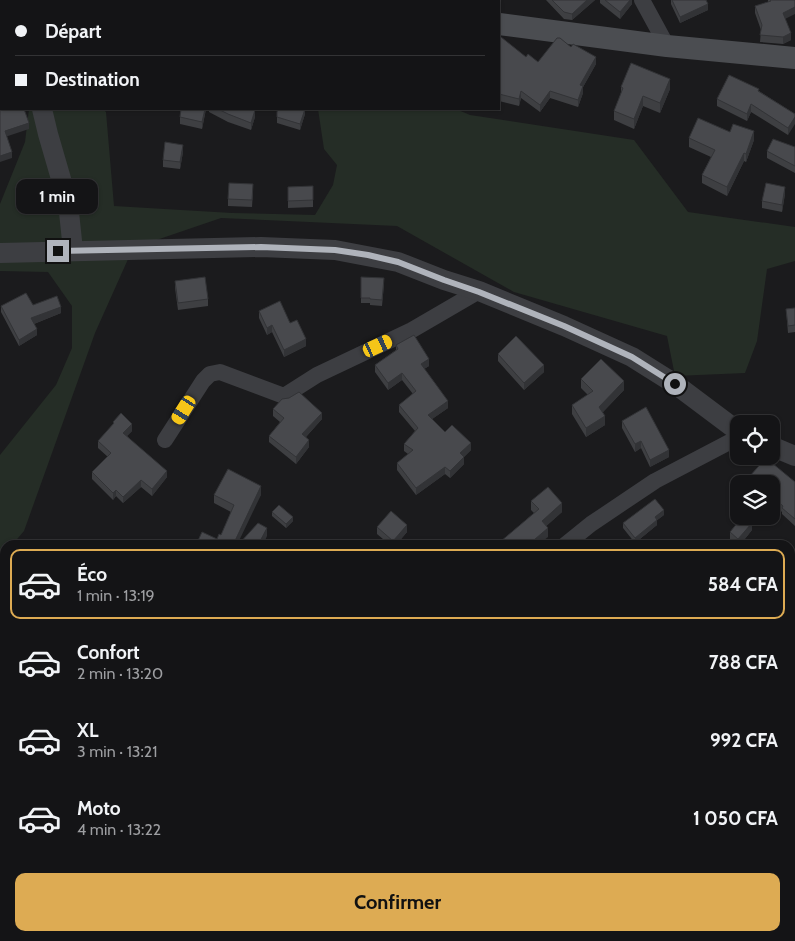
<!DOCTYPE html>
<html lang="fr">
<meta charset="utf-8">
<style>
body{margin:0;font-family:Cabin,sans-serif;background:#1d1d1f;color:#f1f3f6;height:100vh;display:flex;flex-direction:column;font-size:19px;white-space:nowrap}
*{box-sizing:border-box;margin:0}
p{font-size:16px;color:#9d9ea1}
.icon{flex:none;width:28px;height:28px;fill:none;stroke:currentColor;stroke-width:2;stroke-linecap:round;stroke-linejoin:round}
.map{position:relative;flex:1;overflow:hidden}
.details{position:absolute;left:0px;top:540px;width:795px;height:401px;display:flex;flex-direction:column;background:#141416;border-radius:15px 15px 0 0;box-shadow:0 1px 4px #0004,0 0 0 1px #333335}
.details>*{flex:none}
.top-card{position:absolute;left:0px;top:0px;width:500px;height:110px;box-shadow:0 1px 4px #0004,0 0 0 1px #333335;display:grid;align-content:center;height:110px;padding:0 15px;background:#141416}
.tools{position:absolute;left:730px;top:415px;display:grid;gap:10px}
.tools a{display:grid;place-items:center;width:50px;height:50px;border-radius:10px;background:#141416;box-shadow:0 1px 4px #0004,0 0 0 1px #333335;font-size:25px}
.end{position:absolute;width:22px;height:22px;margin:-11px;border:6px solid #afb3bb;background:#111;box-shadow:0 0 0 2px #111}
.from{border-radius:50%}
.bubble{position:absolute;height:35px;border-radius:10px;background:#141416;box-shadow:0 1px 4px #0004,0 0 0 1px #333335;font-size:16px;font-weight:800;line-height:35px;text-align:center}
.car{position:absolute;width:15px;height:30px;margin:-15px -8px;border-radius:6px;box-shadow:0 0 4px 1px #0007;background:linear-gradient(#f5c518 24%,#345 0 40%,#f5c518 0 76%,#345 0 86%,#f5c518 0)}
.top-card b{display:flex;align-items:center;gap:18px;height:48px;font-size:19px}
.top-card b+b{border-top:1px solid #333335}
.top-card i{width:12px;height:12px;background:#f1f3f6}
ul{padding:9px 0 0;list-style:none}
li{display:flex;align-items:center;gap:15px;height:70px;margin:0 10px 8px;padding:0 5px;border:2px solid transparent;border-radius:10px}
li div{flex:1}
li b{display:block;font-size:19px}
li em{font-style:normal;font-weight:800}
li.active{border-color:#ddab53}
li>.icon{width:45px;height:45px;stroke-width:1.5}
.button{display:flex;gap:10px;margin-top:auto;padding:10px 15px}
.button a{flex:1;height:58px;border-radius:10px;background:#ddab53;color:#111;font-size:20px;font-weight:800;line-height:58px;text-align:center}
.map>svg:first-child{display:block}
</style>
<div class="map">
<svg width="795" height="941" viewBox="0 0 795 941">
<rect width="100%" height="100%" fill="#1b1b1d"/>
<path fill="#252d26" d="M29,109H103L106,112L114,206L232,213L315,215L333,185L337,165L324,149L318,109H456L470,115L634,140L688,212L795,227V261L767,269L757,341L745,373L675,376L667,336L514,292L397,226L221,218L133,248L95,333L24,531L12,545H5V554L0,560V455L56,385L72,348V306L48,272L0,271V204L25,142Z
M0,699L5,703V936H790V934L795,941H0Z"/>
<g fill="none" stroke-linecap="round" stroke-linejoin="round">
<path stroke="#343c42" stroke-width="25" d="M0,896L5,897
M328,936L367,941"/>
<path stroke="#3d3e42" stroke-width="16" d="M642,0L667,46
M165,440L203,381L210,374L220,372L284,396L317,375L412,330L479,291
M565,545L591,524L655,481L739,437"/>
<path stroke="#3d3e42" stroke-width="20" d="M50,1V0
M42,109L48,134L68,203L73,250
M0,253L261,247L335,250L398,262L444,280L479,291L564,326L632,357L675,384L739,432
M771,446L795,456"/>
<path stroke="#4b4d51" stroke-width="22" d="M336,0L342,1
M499,24L667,46L795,58"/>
</g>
<path fill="#3e3f42" d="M147,0H181V1H147Z
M454,0H475V1H454Z
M546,0H595L572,20L564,19Z
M600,0H632V4L620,19L600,3Z
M671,0H706L708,10L680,23L671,4Z
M768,0H795L785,19L791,40L783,44L760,42L761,30L755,13V6L768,2Z
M499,40L526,57L538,62L571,47L596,64L583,87V93L578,107L550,98L540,112L521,98L519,106L499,101Z
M621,87L670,89L660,113L643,106L634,129L614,120V111L621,93Z
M759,91L795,114L788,135L751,112L747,121L717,106V99Z
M181,109H206L202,129L180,124V117Z
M209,109H254L255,117L251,130L228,122L209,112Z
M305,109V114L300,130L277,123V112Z
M730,132L754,140L746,162L744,161L727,196L702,183V175L711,157L689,147V138Z
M795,147V173L767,158V151Z
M183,152L180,169L163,167V160Z
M313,186V207L288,208V187Z
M253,191L252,207L228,206V199Z
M34,192L57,201V208L35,211Z
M785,194L782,212L762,208V201Z
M361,277L384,284L382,306L370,305V303H361Z
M175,281L208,299V306L178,310L175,288Z
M33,305L61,313L34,324L37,335L19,346L1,312V306Z
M795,308V332L788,333L786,309Z
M259,311L290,323L306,346L284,357L272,332L267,335L259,318Z
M396,345L429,366L424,369L448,408L432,419L445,432L471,450L464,457V464L450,478L445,474L416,495L397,470V463L408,454L404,451V444L415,431L399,412V405L413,394L402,380L388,390L375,372V365L396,350Z
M498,354L544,372L524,390L498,361Z
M581,379L624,390L603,412L605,425L586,437L572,414V405L588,395L581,388Z
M273,409L322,419L306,437L309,447L296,464L269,442V436L280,422L273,416Z
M622,421L669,457L650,467L641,448L635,452L622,428Z
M113,422L132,431L127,436L167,477L152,496L141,487L123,503L116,496L113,500L92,479V472L108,457L98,448V441L113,425Z
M749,477H789L795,482V526L782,514V512L771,503V484H749Z
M214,495H261L217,539L221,535L231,512L214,503Z
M531,501L562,512L546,526L548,537L500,542L534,513L531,510Z
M272,512L293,521L286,528L272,516Z
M664,515L657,520V525L635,543L623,528V523Z
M377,527L407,532L396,545H390L377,534Z
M752,530L740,545H737L730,539V532Z
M5,665V692L0,689V672Z"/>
<path fill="#323336" d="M92,0H103L102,1H90Z
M587,0H595L572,20V14Z
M630,0H632V4L620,19V12Z
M708,4V10L680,23V17Z
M795,7V14L783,20V13Z
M791,33V40L783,44V37Z
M596,57V64L583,87V93L578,107V100L580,85Z
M670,79V89L660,113V103Z
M521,91V98L519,106V99Z
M550,91V98L540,112V105Z
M643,96V106L634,129V119Z
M751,104V112L747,121V114Z
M205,109H206L202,129V122Z
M305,109V114L300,130V124Z
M255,110V117L251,130V123Z
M795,117V124L788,135V128Z
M29,123V129L5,137V131Z
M754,131V140L746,162V154Z
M183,145V152L180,169V162Z
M12,152V158L0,162V156Z
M744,153V161L727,196V187Z
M785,187V194L782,212V205Z
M61,307V313L31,325V318Z
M272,325V332L267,335V328Z
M37,329V335L19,346V340Z
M306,339V346L284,357V350Z
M429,359V366L421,371V364Z
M544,365V372L524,390V383Z
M402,373V380L388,390V383Z
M624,381V390L599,416V407Z
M448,401V408L428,422V415Z
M322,413V419L302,441V434Z
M605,416V425L586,437V428Z
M132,424V431L123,439V433Z
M309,440V447L296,464V457Z
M641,441V448L635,452V444Z
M471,443V450L460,460V453Z
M669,450V457L650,467V460Z
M464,457V464L450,478V471Z
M445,467V474L416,495V488Z
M167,471V477L152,496V489Z
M141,480V487L123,503V497Z
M261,486V495L237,545H233Z
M116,490V496L113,500V493Z
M562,503V512L542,530V521Z
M664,510V515L655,522V517Z
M293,517V521L286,528V524Z
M657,520V525L635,543V538Z
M752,523V530L740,545H738V539Z
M407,525V532L396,545H393V541Z
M267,528V536L263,545H258Z
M548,528V537L538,545H528Z
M795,628V635L790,641V634Z"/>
<path fill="#48494d" stroke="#323336" d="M60,0H92L90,1H61Z
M147,0H170V1H147Z
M222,0H252V1H221Z
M461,0H474V1Z
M552,0H587L572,14L564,12Z
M605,0H630L620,12Z
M672,0H706L708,4L680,17Z
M770,0H795V7L783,13L791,33L783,37L760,35L762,25L755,6L771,1Z
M501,37L526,57L528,54L538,62L557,38H560L571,47L573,44L596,57L580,85L583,86L578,100L550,91L540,105L521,91L519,99L499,94V40Z
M631,63L670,79L660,103L643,96L634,119L614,111L623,88L621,87Z
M729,75L759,89L758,91L795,114V117L788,128L751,104L747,114L717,99Z
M1,105V109H24L29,123L5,131L12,152L0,156V106Z
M181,109H205L202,122L180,117Z
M218,109H252L255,110L251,123L228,114Z
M278,109H305L300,124L277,117V112Z
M698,118L730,132L733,124L754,131L746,154L744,153L727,187L702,175L715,150L689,138Z
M773,139L795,147V166L767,151Z
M165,142L183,145L180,162L163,160Z
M229,183L253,184L252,200L228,199Z
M766,183L785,187L782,205L762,201Z
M313,186V200L288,201V187Z
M54,190L57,201L35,204L34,192Z
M205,277L208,299L178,303L175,281Z
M361,277L384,278L382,300L370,299V298H361Z
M26,293L33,305L57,296L61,307L31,318L37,329L19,340L1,306Z
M280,301L290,323L297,320L306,339L284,350L272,325L267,328L259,311Z
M795,308V325L788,326L786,309Z
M414,335L429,359L421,364L448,401L428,415L445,432L452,425L471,443L460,453L464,457L450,471L445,467L416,488L397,463L413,450L404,444L418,428L399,405L416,391L402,373L388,383L375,365L398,349L396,345Z
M516,336L544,365L524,383L498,354Z
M601,359L624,381L599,407L605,416L586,428L572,405L593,391L581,379Z
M299,392L322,413L302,434L309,440L296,457L269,436L284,418L273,409L282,399L289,398Z
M646,407L669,450L650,460L641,441L635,444L622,421Z
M121,413L132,424L123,433L167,471L152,489L141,480L123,497L116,490L113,493L92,472L111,453L98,441L114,423L113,422Z
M766,458L795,482V519L782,508L783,506L771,496V484H757L749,477Z
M228,469L261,486L233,545H196L202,532L217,539L219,534L221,535L234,505L214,495Z
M548,487L562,503L542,521L548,528L528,545H494L498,541L500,542L539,509L531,501Z
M655,499L664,510L655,517L657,520L635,538L623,523Z
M279,505L293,517L286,524L272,512Z
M391,511L407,525L393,541L377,527Z
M743,516H745L752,523L738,539L730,532Z
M258,523L267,528L258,545H238Z
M790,621L795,626V628L790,634Z
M5,665V686L0,683V672Z"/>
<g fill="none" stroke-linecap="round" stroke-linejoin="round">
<path stroke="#afb3bb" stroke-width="6" d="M58,251L261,247L335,250L368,255L398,262L444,280L479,292L564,326L632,357L675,384"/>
</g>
</svg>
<div class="tools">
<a><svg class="icon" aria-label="locate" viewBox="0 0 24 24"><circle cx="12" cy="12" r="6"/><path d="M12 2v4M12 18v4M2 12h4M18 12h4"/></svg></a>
<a><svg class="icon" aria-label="layers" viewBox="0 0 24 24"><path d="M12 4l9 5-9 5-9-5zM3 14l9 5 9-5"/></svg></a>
</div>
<i class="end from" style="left:675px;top:384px"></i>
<i class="end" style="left:58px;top:251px"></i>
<div class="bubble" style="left:16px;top:179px;width:82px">1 min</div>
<i class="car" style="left:378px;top:346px;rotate:65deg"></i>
<i class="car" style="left:184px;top:410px;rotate:212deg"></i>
<div class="top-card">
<b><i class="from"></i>Départ</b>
<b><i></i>Destination</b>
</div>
<section class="details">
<ul>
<li class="active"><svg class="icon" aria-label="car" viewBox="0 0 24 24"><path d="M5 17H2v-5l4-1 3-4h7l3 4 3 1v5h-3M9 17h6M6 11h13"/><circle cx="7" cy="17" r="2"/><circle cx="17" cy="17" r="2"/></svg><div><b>Éco</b><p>1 min · 13:19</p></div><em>584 CFA</em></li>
<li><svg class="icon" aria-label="car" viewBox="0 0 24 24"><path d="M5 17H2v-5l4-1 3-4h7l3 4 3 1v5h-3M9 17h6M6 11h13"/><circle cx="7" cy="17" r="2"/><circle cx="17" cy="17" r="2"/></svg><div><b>Confort</b><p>2 min · 13:20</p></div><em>788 CFA</em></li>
<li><svg class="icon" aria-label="car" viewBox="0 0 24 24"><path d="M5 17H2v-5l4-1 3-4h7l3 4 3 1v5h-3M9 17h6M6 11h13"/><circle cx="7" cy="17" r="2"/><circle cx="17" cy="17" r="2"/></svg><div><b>XL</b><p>3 min · 13:21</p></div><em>992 CFA</em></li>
<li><svg class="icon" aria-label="car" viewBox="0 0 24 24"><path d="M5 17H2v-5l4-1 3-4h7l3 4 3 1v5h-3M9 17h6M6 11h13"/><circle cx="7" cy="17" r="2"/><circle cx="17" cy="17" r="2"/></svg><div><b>Moto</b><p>4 min · 13:22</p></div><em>1 050 CFA</em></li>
</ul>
<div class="button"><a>Confirmer</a></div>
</section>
</div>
